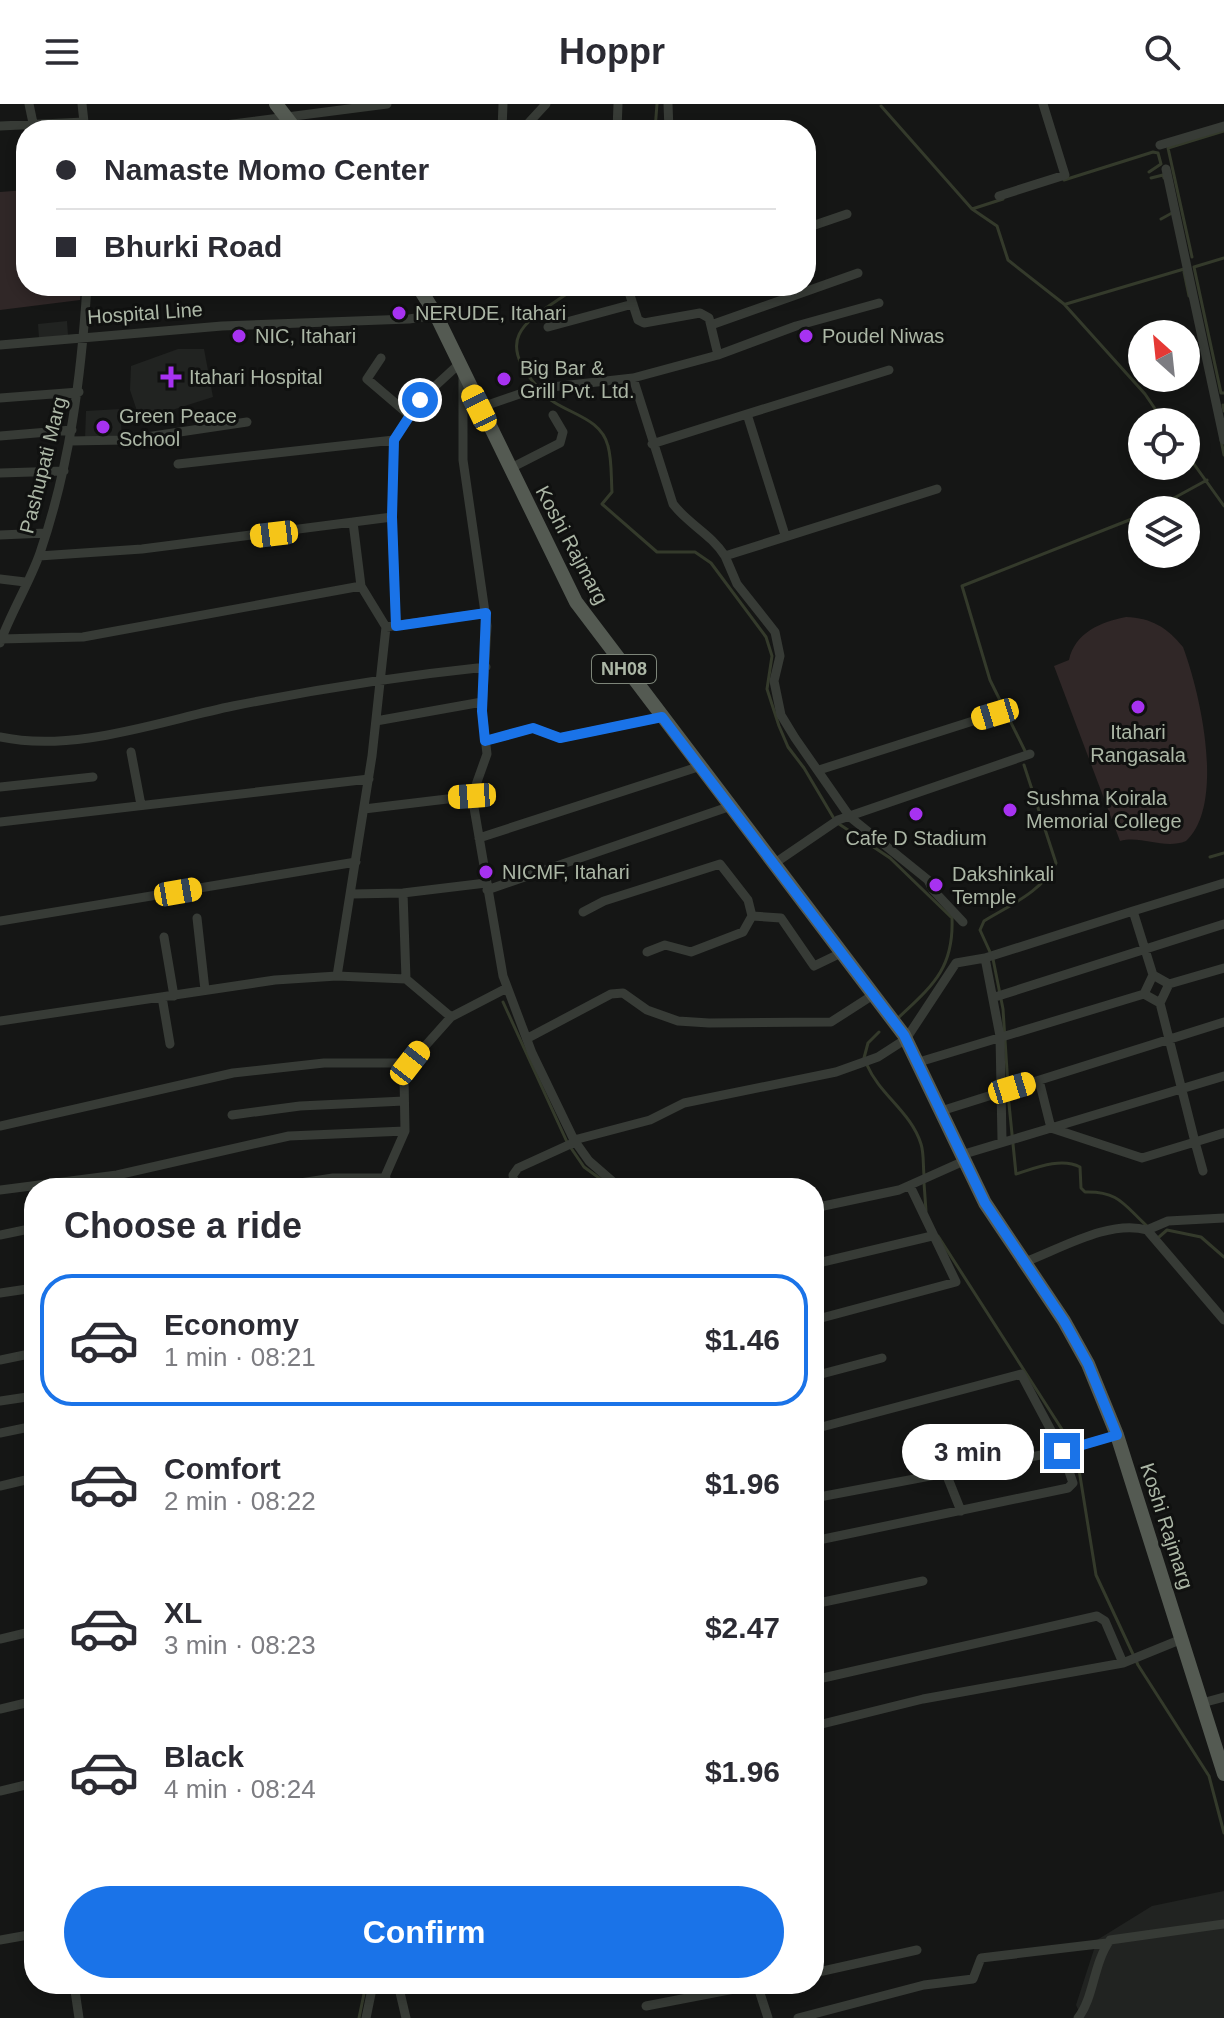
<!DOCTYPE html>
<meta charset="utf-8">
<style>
body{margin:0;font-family:Arial,sans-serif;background:#f7f7f7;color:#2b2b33;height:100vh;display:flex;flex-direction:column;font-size:30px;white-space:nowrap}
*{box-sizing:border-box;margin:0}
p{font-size:26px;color:#7c7c81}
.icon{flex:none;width:44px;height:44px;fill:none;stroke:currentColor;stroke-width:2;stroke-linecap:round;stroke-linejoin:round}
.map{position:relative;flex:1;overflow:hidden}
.details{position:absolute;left:24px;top:1074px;width:800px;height:816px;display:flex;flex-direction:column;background:#fff;border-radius:32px;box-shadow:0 4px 12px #0003}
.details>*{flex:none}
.banner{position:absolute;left:16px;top:16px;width:800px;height:176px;border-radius:32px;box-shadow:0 4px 12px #0003;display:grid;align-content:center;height:176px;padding:0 40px;background:#fff}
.needle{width:52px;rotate:333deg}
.buttons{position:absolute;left:1128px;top:216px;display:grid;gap:16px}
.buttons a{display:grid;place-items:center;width:72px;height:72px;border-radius:50%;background:#fff;box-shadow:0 4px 12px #0003;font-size:40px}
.end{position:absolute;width:36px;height:36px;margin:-18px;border:10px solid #1a73e8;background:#fff;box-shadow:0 0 0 4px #fff}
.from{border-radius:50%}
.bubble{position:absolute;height:56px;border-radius:28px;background:#fff;box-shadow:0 4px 12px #0003;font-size:26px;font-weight:800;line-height:56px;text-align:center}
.car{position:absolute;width:24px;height:48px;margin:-24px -12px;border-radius:10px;box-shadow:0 0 6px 2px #0007;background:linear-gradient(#f5c518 24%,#345 0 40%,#f5c518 0 76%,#345 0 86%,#f5c518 0)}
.banner b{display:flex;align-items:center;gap:28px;height:76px;font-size:30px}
.banner b+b{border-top:2px solid #e1e1e2}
.banner i{width:20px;height:20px;background:#2b2b33}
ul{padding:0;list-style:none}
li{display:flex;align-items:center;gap:24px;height:132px;margin:0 16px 12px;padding:0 24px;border:4px solid transparent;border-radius:32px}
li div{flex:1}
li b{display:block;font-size:30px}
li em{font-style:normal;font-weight:800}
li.selected{border-color:#1a73e8}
li>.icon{width:72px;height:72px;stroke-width:1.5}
h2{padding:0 40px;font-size:36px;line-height:96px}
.action{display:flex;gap:16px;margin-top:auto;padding:16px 40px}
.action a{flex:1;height:92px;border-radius:48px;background:#1a73e8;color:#fff;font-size:32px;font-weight:800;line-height:92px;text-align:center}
header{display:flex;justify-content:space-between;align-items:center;height:104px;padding:0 40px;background:#fff;font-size:36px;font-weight:800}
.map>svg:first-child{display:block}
</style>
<header><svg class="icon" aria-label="menu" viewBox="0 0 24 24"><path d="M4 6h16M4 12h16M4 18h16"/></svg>Hoppr<svg class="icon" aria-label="search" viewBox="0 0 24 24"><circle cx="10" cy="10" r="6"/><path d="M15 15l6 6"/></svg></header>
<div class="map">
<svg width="1224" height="1914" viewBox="0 0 1224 1914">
<rect width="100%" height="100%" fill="#151615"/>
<path fill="#212321" d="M67,217L68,231L39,234L38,220Z
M178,245H204L213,293L150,313H139L130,286L131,262Z
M120,305L122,333L85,335L86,307Z
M1224,1787V1914H1082L1076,1901L1097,1836L1152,1802Z"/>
<path fill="#302727" d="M26,86V182H81L80,196L0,206V88Z
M1126,513C1151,514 1167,523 1183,543C1203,597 1224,703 1186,737C1164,746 1142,731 1120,737L1054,562L1069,556C1075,529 1100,518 1126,513Z"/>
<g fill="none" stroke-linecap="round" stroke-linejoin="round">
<path stroke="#343a2b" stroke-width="3" d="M881,2L972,105L997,122L1008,156L1064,200L1145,290L1164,318
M655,26L657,0
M1151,74L1163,71L1164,74
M1064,76L1153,48L1158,49L1161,60L1149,68
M972,105L1003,95
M1161,115L1172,109
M1192,153L1168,44L1224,27
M1224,154L1194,163L1221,289H1224
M1184,168L1189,192
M1066,200L1184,165
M536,281C489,228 536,213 578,182
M541,287C560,310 600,310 608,342C612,356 611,373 612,388L602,400L657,448H695L711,459L766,533L772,552L767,585L779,622L788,643L804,664L836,718L890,754L952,814C954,865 932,882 897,915
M1223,301L1224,307
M1221,336L1224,351
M1186,349L1224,402
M1152,406L1207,376
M1026,649L990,576L962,482L1142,411
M1210,753L1224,749
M990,848L980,826L984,817C1010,801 1042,788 1056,759L1024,661
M993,855L1003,905L1008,982
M503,898L567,1038
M864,954L868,939L879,928
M867,961C880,991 911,1008 921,1040C924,1049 923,1062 924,1071
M1008,990L1016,1070C1035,1064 1061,1053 1080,1063L1081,1084L1085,1088C1119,1087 1124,1101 1147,1122
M571,1044L584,1063L613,1084
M924,1079L926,1107
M938,1132L1072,1341
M1159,1133L1167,1126L1201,1133L1224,1153
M1076,1347L1096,1471L1138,1561L1209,1672L1224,1729
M359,1914L366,1880"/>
<path stroke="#373b36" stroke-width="9" d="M29,0L33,19
M82,0L84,18
M668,0L669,26
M0,22L84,18L100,26
M186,26L387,0
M502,26L503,0
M522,26L546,0
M617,26L618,0
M1160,41L1224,22
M1166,65L1224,336
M999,92L1065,71L1043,0
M806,124L847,110
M627,182L638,216L644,219L700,209L709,214L718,251L633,274L673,400C688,420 711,430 725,452
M711,221L858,169
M548,223L633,200
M0,241L222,222L409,215L436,211
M718,251L796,222L879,199
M381,254L367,275L408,310
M463,270V356L487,522L482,607L487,650L472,692L503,872L532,949L574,1036L589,1057L620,1084
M0,294L79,288
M479,304L534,285L633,274
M747,310L889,266
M0,332L72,326
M70,337L126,336L247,318
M652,340L747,310L785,431
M178,360L394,336
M509,365L560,339L563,328L553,311
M0,369L64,367
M937,385L725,452L737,480L775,528L780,552L774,577L781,611L795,634L850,713L928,776L933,786L963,818
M0,431L46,429
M39,452L142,445L392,413
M0,475L25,478
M361,482L386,523L486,509
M396,522L392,413L394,336L420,296L458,261
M0,535L83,533L361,482L353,418
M0,539C11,508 29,480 40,449C70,361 81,274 87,182
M376,617L482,598
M0,633C75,649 160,617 233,602C318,585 400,572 486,563
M485,637L533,624L560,634L662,613
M131,648L141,701
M819,666L995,610
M0,683L93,673
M364,705L472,692
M0,718L369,675
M479,734L701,662
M775,759L838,716L1030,650
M487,786L731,702
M403,789L406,875
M352,790L403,789L486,779
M583,808L604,797L720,760L748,796L752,812
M197,814L205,886
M0,817L356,758
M164,833L174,892
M647,848L665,841L691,848L743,828L752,812L781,814L814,862L841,849
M1153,871L1133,807L1224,779
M337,872L372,652L386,523
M162,893L170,940
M995,893L1224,820
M1160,899L1144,890L1153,871L1169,880
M0,917L275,876L337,872L406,875L451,913
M528,934L611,890L623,889L647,906L678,917L709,919L831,918L873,891
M919,958L1144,890
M1039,976L1051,1024L1224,972
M941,1007L1224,918
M232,1011L300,1002L404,997
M0,1022L233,969L324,959H410
M574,1036L650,1016L684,999L836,968L878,953L906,935L956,859L985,854
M1002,1036L1000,932L985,854L1133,807
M961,1051L1051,1024L1142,1054L1195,1038L1160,899L1169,880L1224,864
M1203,1067L1195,1038L1224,1029
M267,1084L333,1074H386
M380,1084L405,1027L404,972L410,959L451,913L505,885
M515,1084L513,1071L518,1064L575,1038
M0,1086L117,1071L289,1032L405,1027
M814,1104L899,1086L964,1057
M1147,1126L1168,1117L1224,1114
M0,1131L34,1124
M1025,1158C1060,1145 1110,1115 1147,1126L1224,1216
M814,1160L932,1132
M0,1189L34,1184
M814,1216L956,1178L910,1082
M0,1256L34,1249
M814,1272L882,1254
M0,1297L34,1292
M814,1325L1021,1270L1062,1347L1073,1379L1068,1384L814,1437
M0,1329L34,1322
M945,1367L961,1407
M0,1382L34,1374
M814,1394L1062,1347L1117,1331
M814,1500L923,1477
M0,1535L34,1527
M814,1576L1097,1512L1105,1517L1123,1559
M1202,1599L1224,1593
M0,1605L34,1597
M814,1622L923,1595L1123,1559L1182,1535
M0,1687L34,1679
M0,1836L34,1830
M814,1869L917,1846
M74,1880L79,1914
M398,1880L406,1914
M757,1880L768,1914
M646,1902L760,1880
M366,1914L373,1880
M798,1914L924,1881L973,1875L981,1854L1107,1839
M1078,1914C1094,1894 1093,1860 1110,1836L1224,1820"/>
<path stroke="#545a52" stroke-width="14" d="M276,0L296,26
M418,182L436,211L576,498L904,931L985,1099L1064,1217L1088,1260L1117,1331L1224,1670"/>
</g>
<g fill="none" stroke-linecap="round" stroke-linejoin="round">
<path stroke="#1a73e8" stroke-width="10" d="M420,296L394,336L392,413L396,522L486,509L482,607L485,637L533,624L560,634L662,613L904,931L985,1099L1064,1217L1088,1260L1117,1331L1062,1347"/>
</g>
<g fill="#a732f1" stroke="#101110" stroke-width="3">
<circle cx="399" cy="209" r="8"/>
<circle cx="239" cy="232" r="8"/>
<circle cx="806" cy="232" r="8"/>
<path d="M167 261h8v8h8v8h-8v8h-8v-8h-8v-8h8z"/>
<circle cx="504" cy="275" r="8"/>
<circle cx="103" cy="323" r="8"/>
<circle cx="1138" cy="603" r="8"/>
<circle cx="1010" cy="706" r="8"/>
<circle cx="916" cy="710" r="8"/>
<circle cx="486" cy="768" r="8"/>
<circle cx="936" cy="781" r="8"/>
</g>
<g text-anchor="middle" stroke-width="6" stroke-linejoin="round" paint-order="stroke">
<rect fill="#101110" stroke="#7d8579" stroke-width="2" x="592" y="551" width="64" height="28" rx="6"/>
<g font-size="18" font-weight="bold" fill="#acb7a6">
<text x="624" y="571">NH08</text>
</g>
<g font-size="20" fill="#acb7a6" stroke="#101110">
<text transform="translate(145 209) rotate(-4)" y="7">Hospital Line</text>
<text transform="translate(43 361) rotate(-76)" y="7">Pashupati Marg</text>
<text transform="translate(572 441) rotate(62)" y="7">Koshi Rajmarg</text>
<text transform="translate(1167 1422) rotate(72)" y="7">Koshi Rajmarg</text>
</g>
<g font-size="20" fill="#acb7a6" stroke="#101110" text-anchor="start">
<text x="415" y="216">NERUDE, Itahari</text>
<text x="255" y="239">NIC, Itahari</text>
<text x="822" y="239">Poudel Niwas</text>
<text x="520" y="271">Big Bar &amp;<tspan x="520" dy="23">Grill Pvt. Ltd.</tspan></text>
<text x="189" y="280">Itahari Hospital</text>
<text x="119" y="319">Green Peace<tspan x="119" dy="23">School</tspan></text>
<text x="1138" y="635" text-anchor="middle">Itahari<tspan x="1138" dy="23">Rangasala</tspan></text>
<text x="1026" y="701">Sushma Koirala<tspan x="1026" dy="23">Memorial College</tspan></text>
<text x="916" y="741" text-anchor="middle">Cafe D Stadium</text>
<text x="502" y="775">NICMF, Itahari</text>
<text x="952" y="777">Dakshinkali<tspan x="952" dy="23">Temple</tspan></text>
</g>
</g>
</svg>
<div class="buttons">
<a><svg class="needle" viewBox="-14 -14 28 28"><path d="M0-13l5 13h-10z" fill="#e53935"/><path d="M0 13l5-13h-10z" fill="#7c7c81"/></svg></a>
<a><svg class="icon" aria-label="locate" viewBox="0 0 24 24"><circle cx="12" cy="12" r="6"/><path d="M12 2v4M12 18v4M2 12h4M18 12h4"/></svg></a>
<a><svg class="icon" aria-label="layers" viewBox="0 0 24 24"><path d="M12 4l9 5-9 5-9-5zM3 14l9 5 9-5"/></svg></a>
</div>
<i class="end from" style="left:420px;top:296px"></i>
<i class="end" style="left:1062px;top:1347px"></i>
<div class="bubble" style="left:902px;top:1320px;width:132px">3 min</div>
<i class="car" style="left:479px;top:304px;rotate:334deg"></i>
<i class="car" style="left:274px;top:430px;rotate:263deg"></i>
<i class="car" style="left:995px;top:610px;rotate:253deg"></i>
<i class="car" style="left:472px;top:692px;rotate:266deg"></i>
<i class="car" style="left:178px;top:788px;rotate:80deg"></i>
<i class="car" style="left:410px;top:959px;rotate:38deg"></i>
<i class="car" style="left:1012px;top:984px;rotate:73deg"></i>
<div class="banner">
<b><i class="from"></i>Namaste Momo Center</b>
<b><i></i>Bhurki Road</b>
</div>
<section class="details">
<h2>Choose a ride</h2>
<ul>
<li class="selected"><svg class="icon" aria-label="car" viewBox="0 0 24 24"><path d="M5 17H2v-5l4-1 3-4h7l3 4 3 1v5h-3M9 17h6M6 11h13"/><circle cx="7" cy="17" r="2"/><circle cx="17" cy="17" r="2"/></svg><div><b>Economy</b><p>1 min · 08:21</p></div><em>$1.46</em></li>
<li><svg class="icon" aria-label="car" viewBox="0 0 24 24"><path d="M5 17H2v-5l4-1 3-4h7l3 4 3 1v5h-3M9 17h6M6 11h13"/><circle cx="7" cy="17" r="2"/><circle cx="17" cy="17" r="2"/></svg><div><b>Comfort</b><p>2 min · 08:22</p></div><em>$1.96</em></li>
<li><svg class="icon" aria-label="car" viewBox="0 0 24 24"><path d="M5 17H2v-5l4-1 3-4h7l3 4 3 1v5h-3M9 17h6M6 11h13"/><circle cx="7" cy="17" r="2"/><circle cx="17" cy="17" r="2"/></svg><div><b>XL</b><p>3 min · 08:23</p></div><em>$2.47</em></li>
<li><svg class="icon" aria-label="car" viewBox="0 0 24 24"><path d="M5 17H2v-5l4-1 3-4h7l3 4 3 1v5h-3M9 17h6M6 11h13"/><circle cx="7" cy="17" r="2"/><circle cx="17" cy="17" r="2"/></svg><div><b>Black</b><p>4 min · 08:24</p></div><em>$1.96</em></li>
</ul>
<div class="action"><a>Confirm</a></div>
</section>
</div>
